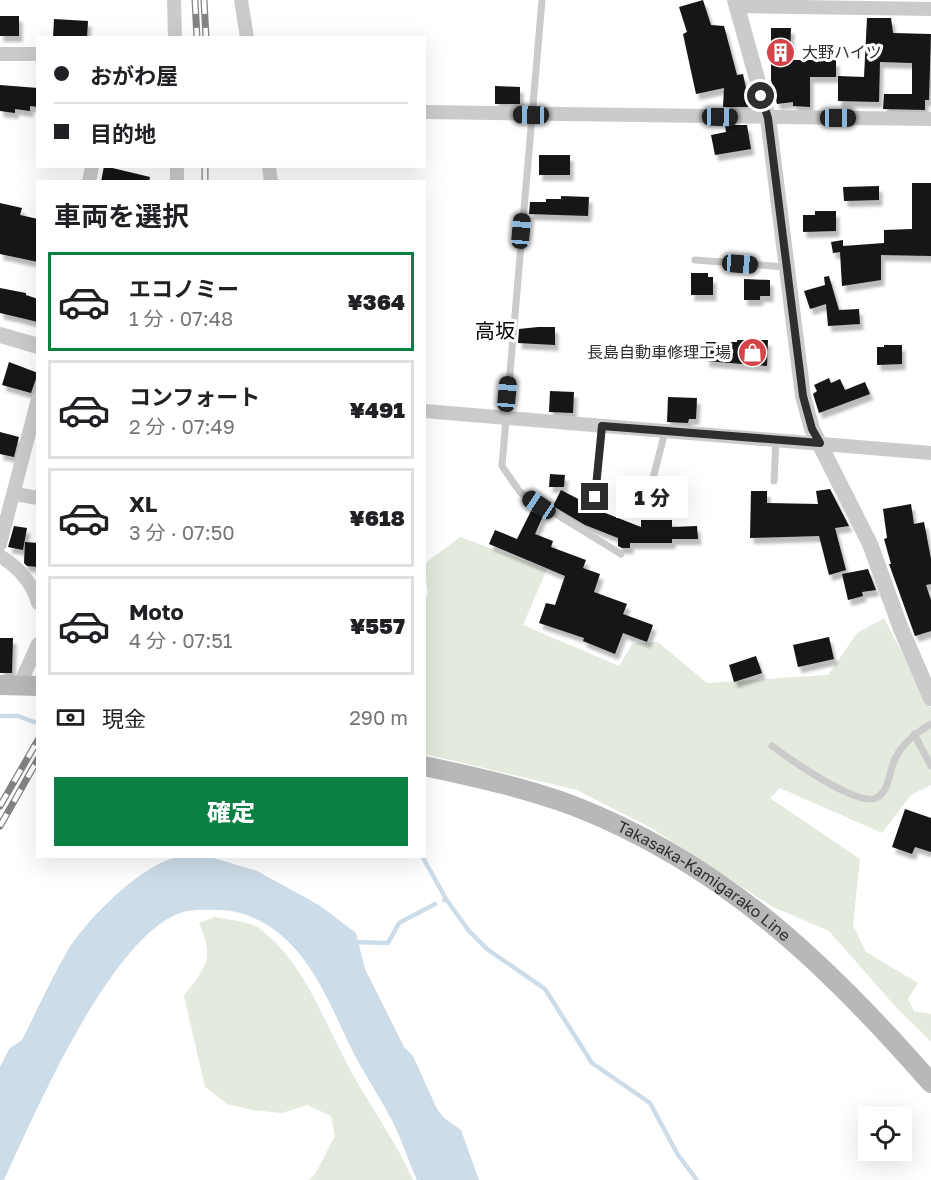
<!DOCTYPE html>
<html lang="ja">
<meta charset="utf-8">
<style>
body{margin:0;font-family:"Golos Text","Noto Sans JP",sans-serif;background:#f2f2f2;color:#202124;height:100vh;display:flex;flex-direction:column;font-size:22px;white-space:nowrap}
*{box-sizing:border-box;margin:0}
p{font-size:20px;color:#757577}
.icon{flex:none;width:33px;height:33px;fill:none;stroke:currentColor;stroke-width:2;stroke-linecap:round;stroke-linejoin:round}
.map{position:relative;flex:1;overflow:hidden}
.sheet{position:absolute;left:36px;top:180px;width:390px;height:678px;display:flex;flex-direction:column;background:#fff;border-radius:0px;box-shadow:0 6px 24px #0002}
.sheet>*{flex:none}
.guide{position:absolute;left:36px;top:36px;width:390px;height:132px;border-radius:0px;box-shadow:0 6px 24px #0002;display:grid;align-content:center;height:132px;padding:0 18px;background:#fff}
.controls{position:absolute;left:858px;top:1107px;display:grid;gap:12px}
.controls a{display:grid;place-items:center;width:54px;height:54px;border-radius:0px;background:#fff;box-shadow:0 6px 24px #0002;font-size:30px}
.end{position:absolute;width:27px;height:27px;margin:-14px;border:8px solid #2e2e2e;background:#fff;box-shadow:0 0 0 3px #fff}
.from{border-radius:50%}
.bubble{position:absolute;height:42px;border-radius:0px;background:#fff;box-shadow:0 6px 24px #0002;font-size:20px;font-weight:800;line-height:42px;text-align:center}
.car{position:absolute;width:18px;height:36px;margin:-18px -9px;border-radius:8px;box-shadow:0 0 4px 2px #0007;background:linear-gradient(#222 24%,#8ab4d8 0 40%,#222 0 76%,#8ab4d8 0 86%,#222 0)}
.guide b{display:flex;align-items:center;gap:21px;height:57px;font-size:22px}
.guide b+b{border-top:2px solid #e0e0e0}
.guide i{width:15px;height:15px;background:#202124}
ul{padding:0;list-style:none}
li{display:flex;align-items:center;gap:18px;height:99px;margin:0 12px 9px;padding:0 6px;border:3px solid #e0e0e0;border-radius:0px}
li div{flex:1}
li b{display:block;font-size:22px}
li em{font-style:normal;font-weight:800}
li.on{border-color:#0b8043}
li>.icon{width:54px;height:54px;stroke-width:1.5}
h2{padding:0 18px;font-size:27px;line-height:72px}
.pay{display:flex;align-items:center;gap:15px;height:66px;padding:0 18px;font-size:22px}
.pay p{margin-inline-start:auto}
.primary-button{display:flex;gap:12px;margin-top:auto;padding:12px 18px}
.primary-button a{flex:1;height:69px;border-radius:0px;background:#0b8043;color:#fff;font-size:24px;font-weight:800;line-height:69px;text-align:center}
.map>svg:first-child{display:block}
</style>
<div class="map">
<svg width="931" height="1180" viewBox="0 0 931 1180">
<defs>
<filter id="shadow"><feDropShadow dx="3.5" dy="6" stdDeviation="1.5" flood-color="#0004"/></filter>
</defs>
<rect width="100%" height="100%" fill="#fff"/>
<path fill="#e4eade" d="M460,537L547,569L523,625L619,666L633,643L658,642L707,683L828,675L857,633L884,618L931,708V785L911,795L882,833L780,788L770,798L860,859L853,925L866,952L918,983L908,999L914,1011L931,1014V1042L894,1005L829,931L773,907L651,828L577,790L425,754L424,602L428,593L424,564Z
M215,917C227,920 249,921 259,928C306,964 324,1023 352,1073C372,1109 396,1142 413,1180H308L314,1176L335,1136L331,1116L307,1105L282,1113L252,1110L227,1104L205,1087L184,996C206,966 215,960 199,923Z"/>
<path fill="#ccdce8" d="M177,857H210L257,871L319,905L356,933L365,969L404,1047L413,1056L437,1109L444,1118L461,1130L479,1180H417C407,1158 400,1134 388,1113C377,1092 363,1072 352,1050C336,1017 321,979 297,951C276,927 250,911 219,910C208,910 194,909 183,912C112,933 34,1115 4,1180H0V1067L9,1049L22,1040C37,1010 51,979 68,950C89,917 140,866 177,857Z"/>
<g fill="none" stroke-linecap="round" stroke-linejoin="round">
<path stroke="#ccdce8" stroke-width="4.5" d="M0,716H18L34,722
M422,856L446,899
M444,900L446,899L469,931L487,949L545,989L592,1063L650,1103L678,1155L697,1180
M352,942L388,943L399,923L435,904"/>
</g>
<path fill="#151515" filter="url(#shadow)" d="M703,0L711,25L724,26L737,75L743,74L747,93H750V107H723L724,88L696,94L683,34L687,32L679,7Z
M0,16H19V36H0Z
M867,18H891L893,33L931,34L929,100H925V110L883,109L884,94H912V63L880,62L879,102L838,101V76L864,77Z
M54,19L88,21L87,38H53Z
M771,28H791L790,60H836V77H810V107L793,106V102L777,104L771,80Z
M0,85L38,88V107L30,106V111L15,109V113L0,111Z
M495,86L520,87V104H495Z
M725,125H747L751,149L715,155L711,135L726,132Z
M539,155H570V175H539Z
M104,166L150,177L149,182H101Z
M912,183H931V256L881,255V280L842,286L840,252L833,253L831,242L843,240V246L884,243V230L912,229Z
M879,186V200L844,201L843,187Z
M561,196L589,197L588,216L529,214L530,202H546V199H561Z
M0,203L22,208L20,215L38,219V262L0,254Z
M815,211H836V231L803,232V215H815Z
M691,273H708V277H713V295H691Z
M829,276L839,310L859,309L860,324L828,326L826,304L810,309L804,291L825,285L824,277Z
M744,279L770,280V296H760V300H744Z
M0,288L26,293V295L38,299V322L0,313Z
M538,327H555V345L518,343L519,329Z
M737,340H768L767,366L706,361V342H737Z
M884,345H902V364L877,365V347H884Z
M9,362L38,373L31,393L2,385Z
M829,378L831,383L840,379L845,390L865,382L870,394L819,413L813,394L817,391L814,385Z
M550,391L574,392L573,413L549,412Z
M668,397L697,398L696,419H689L688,423L667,422Z
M0,432L19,437L14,457L0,454Z
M550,474L565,475L564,487H549Z
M830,489L849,526L835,528L846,570L829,575L819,536L750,538L751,491H767V503L818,504L816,491Z
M561,490L586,503L585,505L641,527V520H672V527L697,526L698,539H672V543H630V548H622L618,546V538L585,525L553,506Z
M911,504L914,524L924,522L931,559V584L926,585L931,600V631L915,636L889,564H891L884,539L887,538L883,509Z
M531,511L543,516L535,534L553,541L551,547L586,560L583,568L600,574L594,592L627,604L623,614L653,625L647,642L623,633L615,654L583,641L584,638L539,623L546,603L555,605L565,576L489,544L495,530L517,539Z
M14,526L27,528L23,550L8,547Z
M25,542L38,543V567L27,566L24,563Z
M868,569L876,590L862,592L863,596L848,600L842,574Z
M829,637L834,659L798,667L793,645Z
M0,638H13L12,673H0Z
M756,656L762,673L734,682L729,665Z
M905,809L931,818V852L915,847L912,854L892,847Z"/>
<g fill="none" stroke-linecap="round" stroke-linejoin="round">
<path stroke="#cbcbcb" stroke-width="7" d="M542,0L502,466L520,492L621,554
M695,260L786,267
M774,481L776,440
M595,497L602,426
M647,501L665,432
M914,734L931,766
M772,746C788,758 861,810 878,797C891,788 889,767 897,755C905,741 917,732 931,724"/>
<path stroke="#cbcbcb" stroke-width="14" d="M174,0L175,38
M241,0L247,38
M737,6L931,9
M0,54H38
M424,112L931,119
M269,166L271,182
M89,182L92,166
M177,182V166
M424,411L931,453
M15,494L38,498
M0,544L38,399
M0,556C18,567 32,582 38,603
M19,686L38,644"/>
<path stroke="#cbcbcb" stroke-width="16" d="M735,0L768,118L803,396L812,429L870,544L901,629L931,698
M0,335L38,346"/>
<g stroke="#b8b8b8" stroke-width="20">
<path d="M0,685L38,686"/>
<path id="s1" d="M424,766C475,777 526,788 574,806C723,864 828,965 931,1083"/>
</g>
<defs>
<path id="rail" d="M195,0L197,38
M204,0L206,38
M205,182V166
M0,806L38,740
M0,826L38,759"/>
</defs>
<use href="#rail" stroke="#838383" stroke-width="7"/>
<use href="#rail" stroke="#fff" stroke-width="4.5" stroke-dasharray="14" stroke-linecap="butt"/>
</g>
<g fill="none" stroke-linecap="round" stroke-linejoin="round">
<path stroke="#2e2e2e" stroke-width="8" d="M595,497L602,426L820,443L812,429L803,396L768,118L761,96"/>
</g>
<defs>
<symbol id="building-disc" viewBox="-11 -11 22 22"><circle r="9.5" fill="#d24447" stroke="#fff"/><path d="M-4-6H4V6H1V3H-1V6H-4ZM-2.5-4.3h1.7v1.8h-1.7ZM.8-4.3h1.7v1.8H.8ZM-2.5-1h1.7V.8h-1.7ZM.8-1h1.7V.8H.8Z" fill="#fff"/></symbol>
<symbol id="shop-disc" viewBox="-11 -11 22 22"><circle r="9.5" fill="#d24447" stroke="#fff"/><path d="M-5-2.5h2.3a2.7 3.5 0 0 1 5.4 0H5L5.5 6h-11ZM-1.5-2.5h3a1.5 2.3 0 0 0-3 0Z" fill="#fff"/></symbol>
</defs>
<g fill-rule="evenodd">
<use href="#building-disc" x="764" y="36" width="33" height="33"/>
<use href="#shop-disc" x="736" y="336" width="33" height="33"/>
</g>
<g text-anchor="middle" stroke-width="6" stroke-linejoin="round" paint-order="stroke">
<g font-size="16" fill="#2e2e2e" stroke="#fff" text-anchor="start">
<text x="802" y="58">大野ハイツ</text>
<text x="731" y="358" text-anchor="end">長島自動車修理工場</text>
</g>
<g font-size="16" fill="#2e2e2e" stroke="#fff">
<text dy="6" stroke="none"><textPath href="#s1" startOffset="306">Takasaka-Kamigarako Line</textPath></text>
</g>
<g font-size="20" fill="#000" stroke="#fff">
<text x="495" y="338">高坂</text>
</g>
</g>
</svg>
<div class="controls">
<a><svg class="icon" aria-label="locate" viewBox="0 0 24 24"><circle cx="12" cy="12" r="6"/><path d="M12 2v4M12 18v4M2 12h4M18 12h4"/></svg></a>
</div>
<i class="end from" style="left:761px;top:96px"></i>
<i class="end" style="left:595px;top:497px"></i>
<div class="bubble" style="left:616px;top:476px;width:72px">1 分</div>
<i class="car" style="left:531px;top:115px;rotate:271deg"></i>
<i class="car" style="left:720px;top:117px;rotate:91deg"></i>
<i class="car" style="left:838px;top:118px;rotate:90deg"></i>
<i class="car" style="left:521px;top:231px;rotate:5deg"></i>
<i class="car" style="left:740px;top:264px;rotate:94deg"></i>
<i class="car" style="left:507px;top:394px;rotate:5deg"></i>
<i class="car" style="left:539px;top:505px;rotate:304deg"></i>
<div class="guide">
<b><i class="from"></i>おがわ屋</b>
<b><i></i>目的地</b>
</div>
<section class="sheet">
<h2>車両を選択</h2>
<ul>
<li class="on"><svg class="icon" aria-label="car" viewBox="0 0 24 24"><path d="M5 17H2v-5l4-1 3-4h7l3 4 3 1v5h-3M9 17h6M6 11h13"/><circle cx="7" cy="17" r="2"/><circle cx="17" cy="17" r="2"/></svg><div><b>エコノミー</b><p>1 分 · 07:48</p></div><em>¥364</em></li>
<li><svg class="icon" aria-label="car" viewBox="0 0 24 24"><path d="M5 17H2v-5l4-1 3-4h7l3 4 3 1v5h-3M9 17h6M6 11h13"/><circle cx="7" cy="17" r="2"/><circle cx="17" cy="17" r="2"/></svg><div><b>コンフォート</b><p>2 分 · 07:49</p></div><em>¥491</em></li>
<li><svg class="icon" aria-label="car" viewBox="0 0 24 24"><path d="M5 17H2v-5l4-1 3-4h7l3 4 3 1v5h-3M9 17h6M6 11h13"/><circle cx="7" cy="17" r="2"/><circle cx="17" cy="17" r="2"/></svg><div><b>XL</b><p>3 分 · 07:50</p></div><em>¥618</em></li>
<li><svg class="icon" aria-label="car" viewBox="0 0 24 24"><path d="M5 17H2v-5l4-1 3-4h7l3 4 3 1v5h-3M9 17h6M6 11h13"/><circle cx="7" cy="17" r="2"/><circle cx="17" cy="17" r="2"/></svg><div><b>Moto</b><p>4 分 · 07:51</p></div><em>¥557</em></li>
</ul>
<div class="pay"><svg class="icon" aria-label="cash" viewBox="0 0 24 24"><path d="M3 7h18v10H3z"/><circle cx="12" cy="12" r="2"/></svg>現金<p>290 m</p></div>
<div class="primary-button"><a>確定</a></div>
</section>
</div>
